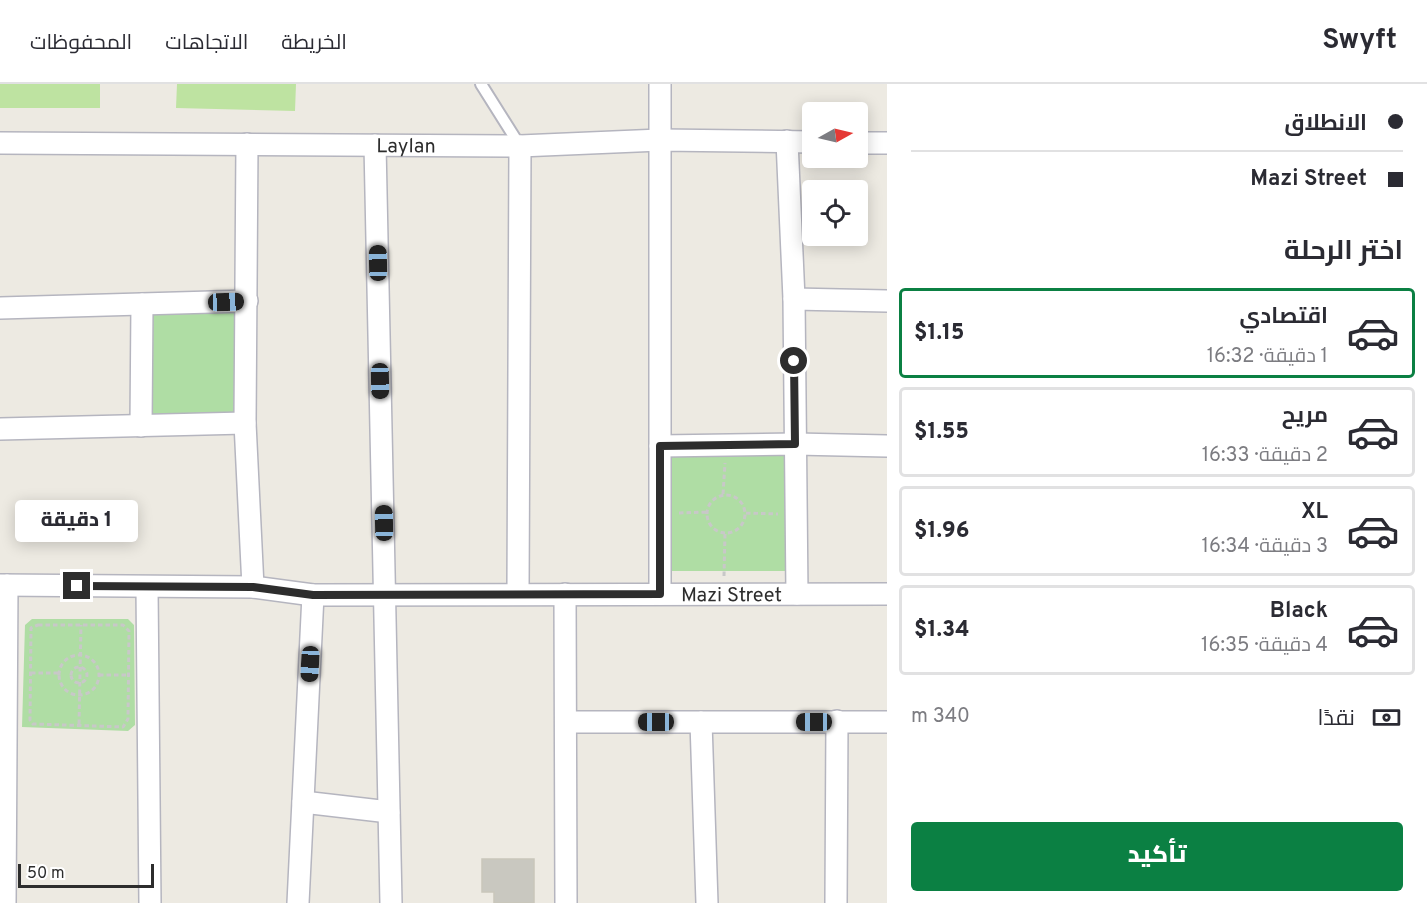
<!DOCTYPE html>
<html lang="ar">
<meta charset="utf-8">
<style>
body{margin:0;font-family:Overpass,Cairo,sans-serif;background:#f7f7f7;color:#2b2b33;direction:rtl;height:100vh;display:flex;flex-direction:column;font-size:22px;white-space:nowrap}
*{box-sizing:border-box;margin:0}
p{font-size:20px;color:#7c7c81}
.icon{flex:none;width:33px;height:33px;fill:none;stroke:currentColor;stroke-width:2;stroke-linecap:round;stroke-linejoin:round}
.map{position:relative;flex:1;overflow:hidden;direction:ltr}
.side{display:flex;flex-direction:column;background:#fff;width:540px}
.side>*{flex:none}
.top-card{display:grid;align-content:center;height:132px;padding:0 24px;background:#fff}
.needle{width:39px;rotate:82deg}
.controls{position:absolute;left:802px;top:18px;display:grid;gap:12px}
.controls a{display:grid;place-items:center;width:66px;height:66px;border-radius:6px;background:#fff;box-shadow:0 3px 15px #0003;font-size:30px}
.scale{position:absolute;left:18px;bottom:15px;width:136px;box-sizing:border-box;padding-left:6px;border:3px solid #2d2d2d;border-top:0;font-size:16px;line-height:21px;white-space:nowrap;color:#2d2d2d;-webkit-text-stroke:4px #fff;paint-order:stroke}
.end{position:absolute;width:27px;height:27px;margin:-14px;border:8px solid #2d2d2d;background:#fff;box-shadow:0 0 0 3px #fff}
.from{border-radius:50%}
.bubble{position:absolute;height:42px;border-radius:6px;background:#fff;box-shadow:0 3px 15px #0003;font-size:20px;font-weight:800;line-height:42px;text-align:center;direction:rtl}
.car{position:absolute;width:18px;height:36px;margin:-18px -9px;border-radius:8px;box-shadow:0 0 4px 2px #0007;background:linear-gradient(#222 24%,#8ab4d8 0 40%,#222 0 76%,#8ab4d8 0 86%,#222 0)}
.top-card b{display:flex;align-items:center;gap:21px;height:57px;font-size:22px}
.top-card b+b{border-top:2px solid #e1e1e2}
.top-card i{width:15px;height:15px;background:#2b2b33}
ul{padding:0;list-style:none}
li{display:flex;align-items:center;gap:18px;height:90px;margin:0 12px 9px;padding:0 12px;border:3px solid #e1e1e2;border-radius:6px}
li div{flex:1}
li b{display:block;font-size:22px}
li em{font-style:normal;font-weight:800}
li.active{border-color:#0b8043}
li>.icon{width:54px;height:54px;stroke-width:1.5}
h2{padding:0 24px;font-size:27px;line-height:72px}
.pay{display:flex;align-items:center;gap:15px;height:66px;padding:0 24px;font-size:22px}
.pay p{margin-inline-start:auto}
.primary-button{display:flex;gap:12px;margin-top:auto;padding:12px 24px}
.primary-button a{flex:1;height:69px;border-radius:6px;background:#0b8043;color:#fff;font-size:24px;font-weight:800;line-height:69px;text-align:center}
header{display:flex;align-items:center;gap:36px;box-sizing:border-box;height:84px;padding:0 30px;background:#fff;border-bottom:2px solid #e1e1e2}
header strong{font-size:28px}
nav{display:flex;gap:33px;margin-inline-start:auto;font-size:21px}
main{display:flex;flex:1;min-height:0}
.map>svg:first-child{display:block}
</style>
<header>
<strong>Swyft</strong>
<nav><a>الخريطة</a><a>الاتجاهات</a><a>المحفوظات</a></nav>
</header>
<main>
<section class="side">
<div class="top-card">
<b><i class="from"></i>الانطلاق</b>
<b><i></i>Mazi Street</b>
</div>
<h2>اختر الرحلة</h2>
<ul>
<li class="active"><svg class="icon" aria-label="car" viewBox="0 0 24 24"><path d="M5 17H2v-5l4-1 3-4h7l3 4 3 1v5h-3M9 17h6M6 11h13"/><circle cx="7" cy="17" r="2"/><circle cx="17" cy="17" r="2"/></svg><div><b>اقتصادي</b><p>1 دقيقة · 16:32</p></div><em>$1.15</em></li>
<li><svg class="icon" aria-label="car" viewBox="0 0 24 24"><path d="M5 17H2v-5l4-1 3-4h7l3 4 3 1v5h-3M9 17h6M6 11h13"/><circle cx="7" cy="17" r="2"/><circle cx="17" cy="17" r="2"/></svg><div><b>مريح</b><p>2 دقيقة · 16:33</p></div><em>$1.55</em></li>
<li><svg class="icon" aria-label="car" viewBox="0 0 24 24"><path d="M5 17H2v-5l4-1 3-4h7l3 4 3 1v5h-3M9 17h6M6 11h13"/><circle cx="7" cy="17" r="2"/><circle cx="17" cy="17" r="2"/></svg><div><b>XL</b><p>3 دقيقة · 16:34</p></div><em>$1.96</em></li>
<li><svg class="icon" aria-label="car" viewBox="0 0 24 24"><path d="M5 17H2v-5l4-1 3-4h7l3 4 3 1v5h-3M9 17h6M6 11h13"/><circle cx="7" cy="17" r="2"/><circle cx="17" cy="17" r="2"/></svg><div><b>Black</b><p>4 دقيقة · 16:35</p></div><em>$1.34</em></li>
</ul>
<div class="pay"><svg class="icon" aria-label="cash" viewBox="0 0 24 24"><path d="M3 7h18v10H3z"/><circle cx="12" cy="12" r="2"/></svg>نقدًا<p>340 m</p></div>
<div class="primary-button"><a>تأكيد</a></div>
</section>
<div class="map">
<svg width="887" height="819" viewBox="0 0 887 819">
<rect width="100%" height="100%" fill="#edeae2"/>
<path fill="#afdda4" d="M149,227H238L236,330L148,333Z
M669,367H787V487H669Z
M32,535H128L134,541L135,641L128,647L22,643L25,541Z"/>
<path fill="#bee3a1" d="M0,0H100V24H0Z
M177,0H296L295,27L176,24Z"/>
<path fill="#c9c8c0" stroke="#c9c6bb" stroke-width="1.5" d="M482,775H534V819H494V808H482Z"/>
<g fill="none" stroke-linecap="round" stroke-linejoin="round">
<defs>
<path id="lane" d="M481,0L520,62"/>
<g id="street">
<path d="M660,0V510"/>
<path d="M787,57L794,215L797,510"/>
<path id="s1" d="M0,59L520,62L660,56L813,58"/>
<path d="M858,59H887"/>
<path d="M247,60L245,339L253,503"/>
<path d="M375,61L391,819"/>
<path d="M794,215L887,217"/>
<path d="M0,224L247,217"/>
<path d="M141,342L142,220"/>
<path d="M0,345L245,339"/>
<path d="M660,362L796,360L887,362"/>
<path id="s2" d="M0,501L253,503L313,511L887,510"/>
<path d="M147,504L150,819"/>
<path d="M518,509L520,62"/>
<path d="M565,510L566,819"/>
<path d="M566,638H887"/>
<path d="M701,638L707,819"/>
<path d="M303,718L389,728"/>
<path d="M5,819L7,501"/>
<path d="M298,819L313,511"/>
<path d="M836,819L837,637"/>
</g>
</defs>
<use href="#lane" stroke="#b5b5bf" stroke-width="14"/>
<use href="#street" stroke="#b5b5bf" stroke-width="24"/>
<path stroke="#c8c8c8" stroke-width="3" stroke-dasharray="4.5 3" stroke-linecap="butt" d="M723,410L725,379
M707 430a19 19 0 1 1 38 0a19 19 0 1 1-38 0Z
M679,429L706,428
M746,429L778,430
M724,492L725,449
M38,541H123L129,547L128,635L123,643L33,640L30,636L31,544Z
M59 591a20 20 0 1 1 40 0a20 20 0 1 1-40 0Z
M71 591a8 8 0 1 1 16 0a8 8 0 1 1-16 0Z
M31,589H59
M99,591H128
M79,640L81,541"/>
<use href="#lane" stroke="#fff" stroke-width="10"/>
<use href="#street" stroke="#fff" stroke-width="21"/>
</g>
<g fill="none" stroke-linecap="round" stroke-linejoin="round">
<path stroke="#2d2d2d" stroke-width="8" d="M77,502L253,503L313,511L660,510V362L795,360L794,277"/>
</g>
<g text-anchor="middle" stroke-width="4.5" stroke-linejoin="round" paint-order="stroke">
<g font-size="20" fill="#2d2d2d" stroke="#fff">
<text dy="7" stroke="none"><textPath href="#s1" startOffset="406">Laylan</textPath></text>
<text dy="7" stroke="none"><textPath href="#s2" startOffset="732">Mazi Street</textPath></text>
</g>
</g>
</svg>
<div class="controls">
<a><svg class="needle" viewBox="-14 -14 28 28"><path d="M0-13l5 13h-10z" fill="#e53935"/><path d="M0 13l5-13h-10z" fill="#7c7c81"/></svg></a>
<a><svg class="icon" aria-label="locate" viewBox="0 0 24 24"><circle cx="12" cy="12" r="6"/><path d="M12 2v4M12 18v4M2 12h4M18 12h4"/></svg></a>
</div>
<div class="scale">50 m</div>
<i class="end from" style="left:794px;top:277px"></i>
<i class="end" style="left:77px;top:502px"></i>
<div class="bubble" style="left:15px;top:416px;width:123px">1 دقيقة</div>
<i class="car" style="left:378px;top:179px;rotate:359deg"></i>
<i class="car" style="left:226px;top:218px;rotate:88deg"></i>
<i class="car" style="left:380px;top:297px;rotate:179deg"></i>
<i class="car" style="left:384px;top:439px;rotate:359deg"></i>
<i class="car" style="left:310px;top:580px;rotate:183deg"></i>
<i class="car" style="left:656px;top:638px;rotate:270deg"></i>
<i class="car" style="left:814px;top:638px;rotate:270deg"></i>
</div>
</main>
